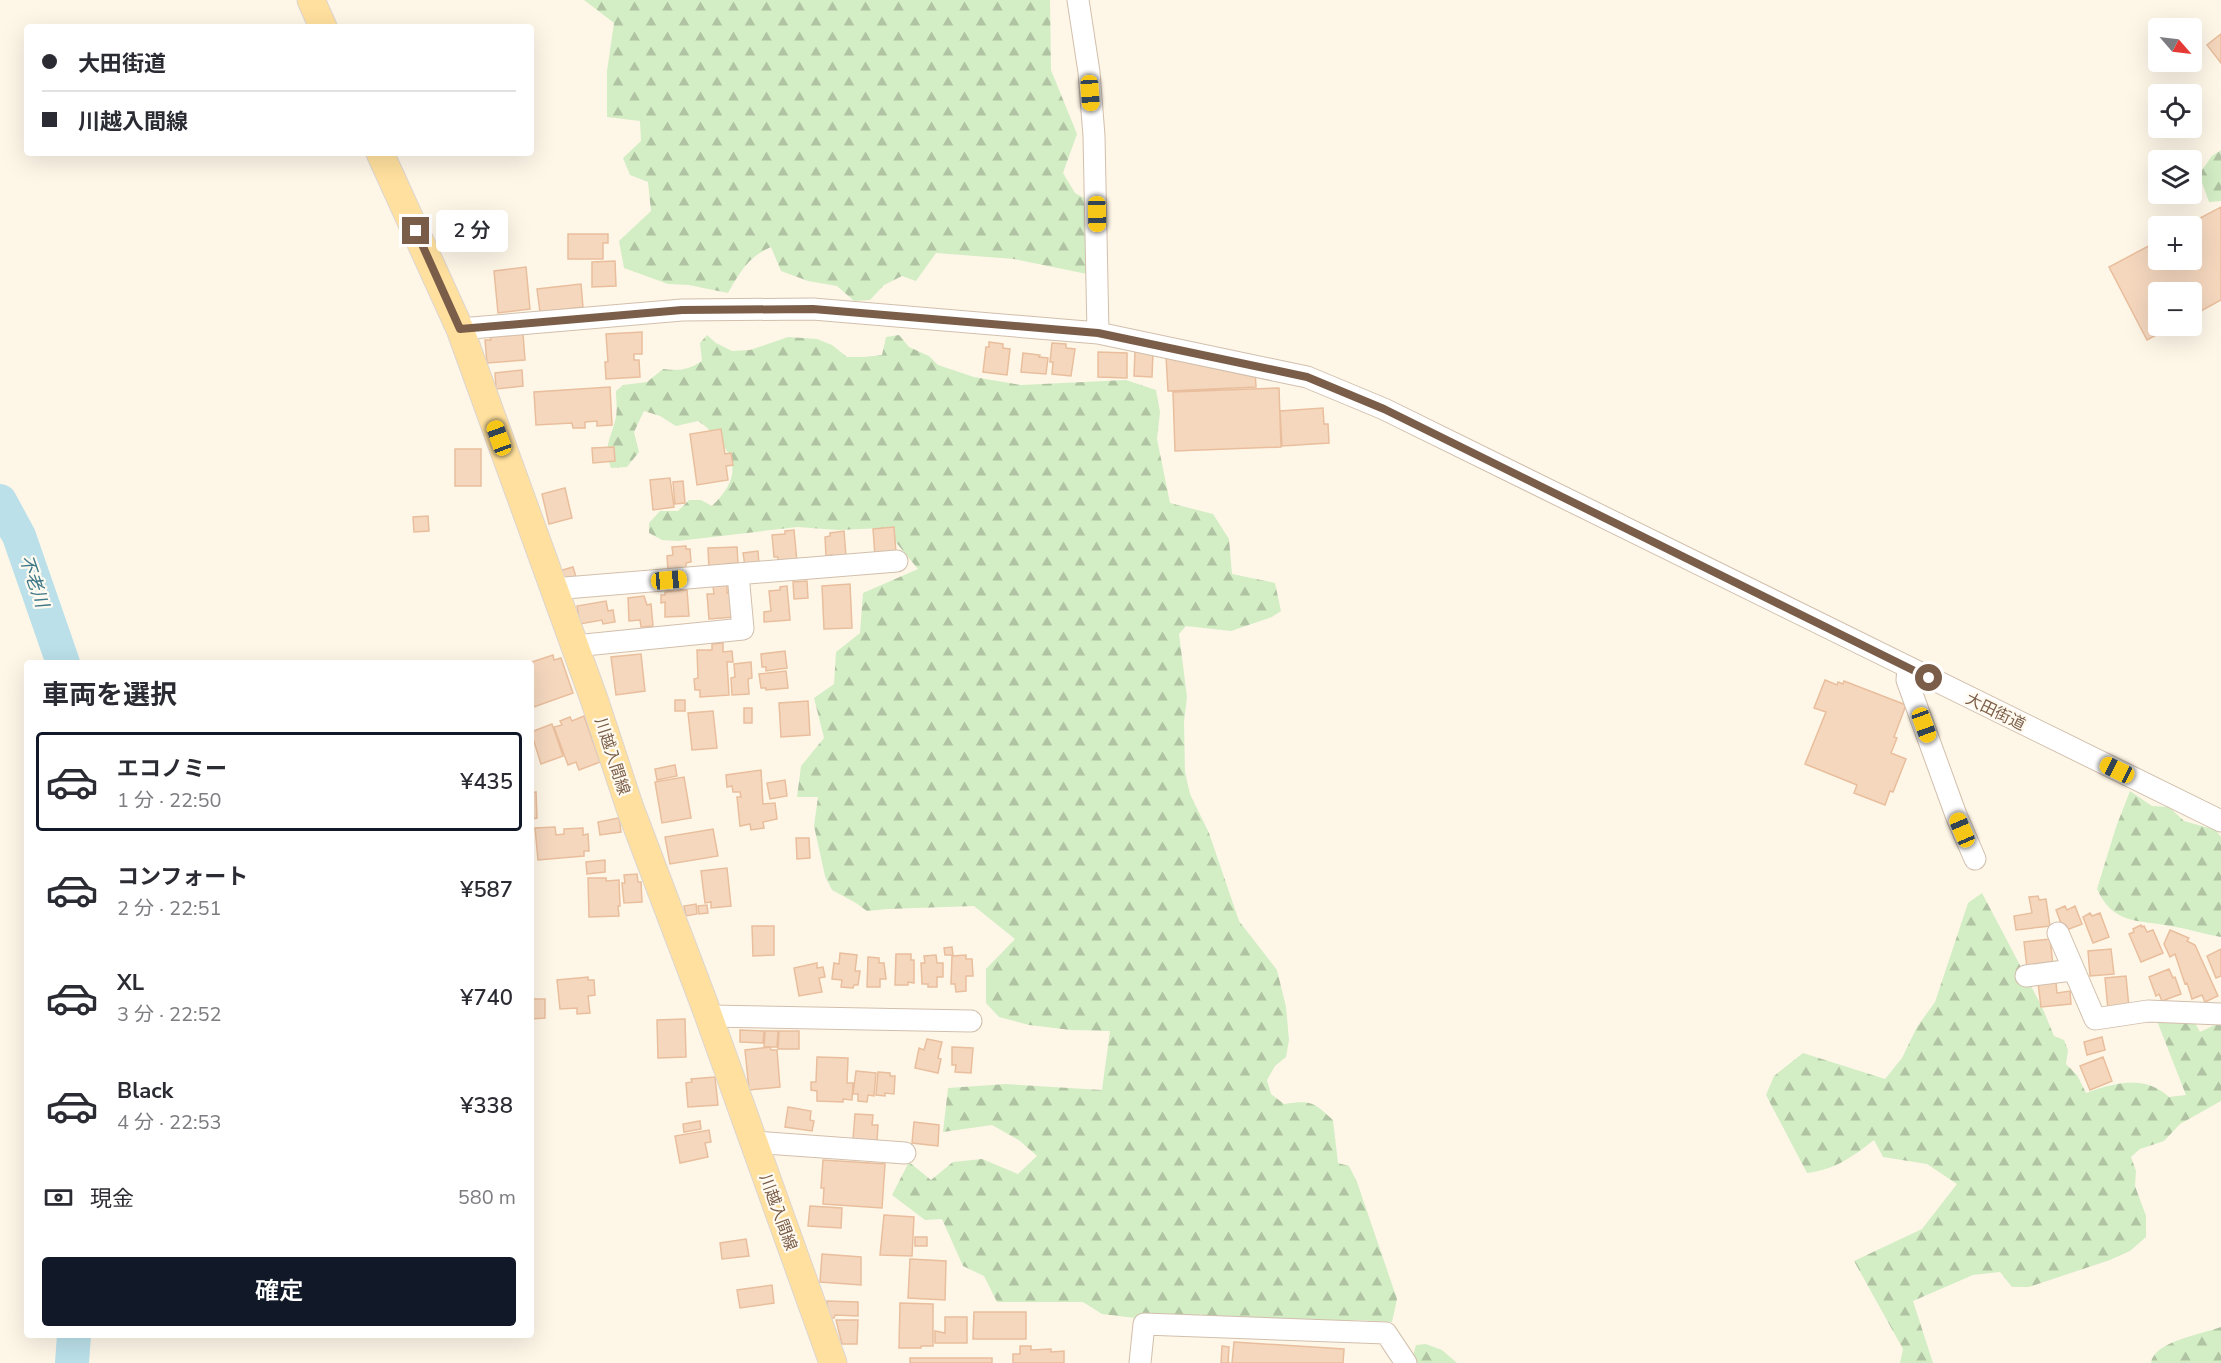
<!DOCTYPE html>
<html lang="ja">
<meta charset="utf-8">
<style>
body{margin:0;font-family:"Nunito Sans","Noto Sans JP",sans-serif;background:#f7f7f7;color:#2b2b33;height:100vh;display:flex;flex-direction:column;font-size:22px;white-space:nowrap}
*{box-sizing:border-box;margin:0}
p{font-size:20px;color:#7c7c81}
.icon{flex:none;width:33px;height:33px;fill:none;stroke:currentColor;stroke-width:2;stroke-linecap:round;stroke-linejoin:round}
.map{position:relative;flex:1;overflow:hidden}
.side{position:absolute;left:24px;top:660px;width:510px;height:678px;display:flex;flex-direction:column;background:#fff;border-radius:6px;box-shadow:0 6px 24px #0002}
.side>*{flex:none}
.hud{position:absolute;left:24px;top:24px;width:510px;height:132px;border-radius:6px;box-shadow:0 6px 24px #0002;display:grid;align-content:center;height:132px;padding:0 18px;background:#fff}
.needle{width:39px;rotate:118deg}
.controls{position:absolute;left:2148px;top:18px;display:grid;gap:12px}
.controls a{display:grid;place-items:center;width:54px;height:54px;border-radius:6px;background:#fff;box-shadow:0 6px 24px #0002;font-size:30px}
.end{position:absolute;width:27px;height:27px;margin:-14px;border:8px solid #7b5e49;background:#fff;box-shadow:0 0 0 3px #fff}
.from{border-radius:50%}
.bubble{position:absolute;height:42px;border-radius:6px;background:#fff;box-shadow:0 6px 24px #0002;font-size:20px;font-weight:600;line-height:42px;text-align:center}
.car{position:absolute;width:18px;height:36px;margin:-18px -9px;border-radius:8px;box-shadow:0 0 4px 2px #0007;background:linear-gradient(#f5c518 24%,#345 0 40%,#f5c518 0 76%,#345 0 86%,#f5c518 0)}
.hud b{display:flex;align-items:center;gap:21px;height:57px;font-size:22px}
.hud b+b{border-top:2px solid #e1e1e2}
.hud i{width:15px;height:15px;background:#2b2b33}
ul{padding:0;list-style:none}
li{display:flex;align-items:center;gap:18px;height:99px;margin:0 12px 9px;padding:0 6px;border:3px solid transparent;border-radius:6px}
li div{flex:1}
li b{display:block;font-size:22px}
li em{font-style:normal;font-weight:600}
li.active{border-color:#111827}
li>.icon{width:54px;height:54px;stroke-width:1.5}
h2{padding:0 18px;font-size:27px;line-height:72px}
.pay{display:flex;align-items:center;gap:15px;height:66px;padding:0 18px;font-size:22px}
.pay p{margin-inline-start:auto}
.action{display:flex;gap:12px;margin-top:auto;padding:12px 18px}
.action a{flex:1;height:69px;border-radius:6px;background:#111827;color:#fff;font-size:24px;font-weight:600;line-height:69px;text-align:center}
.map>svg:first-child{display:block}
</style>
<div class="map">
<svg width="2221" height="1363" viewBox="0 0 2221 1363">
<defs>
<pattern id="forest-firs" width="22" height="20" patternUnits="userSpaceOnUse" patternTransform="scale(1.5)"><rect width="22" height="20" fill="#d3edc5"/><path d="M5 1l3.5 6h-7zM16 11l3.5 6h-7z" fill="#b0c3a2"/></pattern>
</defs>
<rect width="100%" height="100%" fill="#fef7e8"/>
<path fill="url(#forest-firs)" d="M584,0H1050L1051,70L1077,134L1063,173L1075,193L1091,202L1087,274L1014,259L936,253L916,281L902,276L884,285L870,300L854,301L837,286L808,281L781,271L771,247C748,257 740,272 728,293L689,285L668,284L624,268L619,241L651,211L648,182L630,175L623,158L641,141L640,121L607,117V71L614,23Z
M2221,150V201L2209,202L2199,174L2212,156Z
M707,335L716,343L732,351L750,350L788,337L817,339L832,345L847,357H864L882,355L886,337L899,335L909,347L929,356L938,365L974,377L1021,385L1126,380L1156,390L1160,412L1157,439L1170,503L1213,514L1229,539L1232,574L1275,583L1281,611L1272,617L1231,631L1186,626L1179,634L1187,697L1184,722L1185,772L1190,794L1209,833L1239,921L1277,970L1286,1007L1289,1040L1286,1057L1275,1066L1267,1080L1271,1094L1284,1104C1312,1100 1313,1102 1333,1120L1338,1163L1349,1166L1357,1182L1397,1299L1392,1322L1356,1320L1315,1325L1212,1318L1201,1314L1189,1320L1160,1321L1102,1314L1083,1302H997L984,1276L963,1266L942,1219L925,1220L892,1195L909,1162L931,1180L953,1162L982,1159L1018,1174L1037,1156L1020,1141L992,1125L943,1132L948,1088L1006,1084L1102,1090L1110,1031L1071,1030L1029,1025L999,1017L986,1003V969L1015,939L974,906L888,909L867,911L856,903L832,890L825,876L814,826L818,797H797L801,766L824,738L814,698L834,684L836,652L860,633L863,593L918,569L884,528L838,530L797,527L678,541L662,540L649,533V523L660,511H678L689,500H701L712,506C732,486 741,468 722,444C714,435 709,428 698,421L676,426L660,416L644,411L634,432L639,452L627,467L611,468C603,446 610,441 615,421C618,412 616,401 616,391L623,385L647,382L663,369C679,371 688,370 702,361L700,343Z
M2130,791L2152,806L2169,807L2184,821L2216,830L2221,837V937C2204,934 2188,929 2171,926C2137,920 2113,924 2097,889L2116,827Z
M1982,893L2042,1007L2054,1036L2064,1040L2068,1050L2066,1064L2077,1075L2086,1093C2114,1083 2144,1074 2169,1097L2186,1095L2157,1021H2194L2200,1032L2221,1022V1101L2180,1124L2164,1141L2140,1149L2131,1157L2136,1171L2135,1186L2146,1216V1237L2130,1251L2110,1260L2029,1287H2012L2000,1272L1973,1275L1913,1301L1933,1363H1900L1903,1349L1854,1261L1922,1229L1957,1184L1927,1164L1883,1157L1874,1140C1851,1158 1836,1169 1807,1173L1766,1095L1774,1076L1803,1053L1885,1079L1902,1058L1917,1027L1935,1002L1968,903Z
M2221,1327V1363H2151C2154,1341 2203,1334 2221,1327Z
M1426,1344L1442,1350L1457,1363H1411L1416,1345Z"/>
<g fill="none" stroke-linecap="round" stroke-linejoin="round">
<path stroke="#bbe0ea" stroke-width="34" d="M0,501L19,536L63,663
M72,1363L74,1335"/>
</g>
<path fill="#f5d7be" stroke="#e9be9d" stroke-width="1.5" d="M2221,34V63L2207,45Z
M2221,207V300L2192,316V292H2158V326H2173L2147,340L2109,267L2158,241V260H2192V226H2185Z
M568,234H608V243H603V259H568Z
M615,261L616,286L592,287V262Z
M526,267L530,309L498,313L494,271Z
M581,284L583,307L540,312L537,289Z
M642,332V354H634V360H639L640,377L606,379L605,362H608L606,334Z
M523,334L525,360L487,363L485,340H491L490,337Z
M989,342L1003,344V348L1010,349L1007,375L983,372L986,347H989Z
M1052,343L1066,344V348L1075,349L1071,376L1052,374L1053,362H1050Z
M1098,352L1127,353V378L1098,377Z
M1135,352L1153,353L1152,377L1134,376Z
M1023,353L1040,355L1039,357L1048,358L1046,374L1021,372Z
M1166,356L1255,371L1256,387L1168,391Z
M522,370L523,386L496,389L495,373Z
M610,387L612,425L597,426V421L585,422V428H573L572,423L536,425L534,392Z
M1279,388L1281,447L1175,451L1173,392Z
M1323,408L1324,424H1328L1329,443L1282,446L1280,411Z
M721,429L725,454L731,453L733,465L726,466L728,480L697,485L690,434Z
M614,447L615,461L593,463L592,448Z
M455,449H481V486H455Z
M670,478L674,507L653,510L650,480Z
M683,481L685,503L675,504L673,482Z
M565,488L572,518L549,524L542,494Z
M428,516L429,531L414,532L413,517Z
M894,527L896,553L875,556L873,529Z
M794,530L797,562L778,563V557H774L772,535L785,534V531Z
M844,531L846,557L832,558V555L826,556L825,537L830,536V533Z
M686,546V549H690L691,562L686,563V570L668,571L667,556L673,555L672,547Z
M737,547L738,563L725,564L726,567L709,568L708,548Z
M758,551L759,564L745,566L743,553Z
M573,567L576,577L562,581L559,571Z
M807,581L808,598L794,599L793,582Z
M850,584L852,628L824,629L822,586Z
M727,585V593H732L734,617L709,619L707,594H714L713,586Z
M787,586L790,620L764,622V612L771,611L769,591L780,590V587Z
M687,590L689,616L665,617V602L661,603V595H665V592Z
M644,596L647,605L651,604L653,626L641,627L640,620L629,621L628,598Z
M606,601L608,611L613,610L615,622L603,624L602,620L580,624L577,606Z
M723,643V652L732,651L733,662H727L729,695L700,697V690H695L694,679L698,678L697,650H712V644Z
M785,651L787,668L766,671V667H762L761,654Z
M641,654L645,691L616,695L611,657Z
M553,655L554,660L561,658L573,693L531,708V663H529Z
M751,662L752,678L748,679L749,694L732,695L731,678L735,677L734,664Z
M786,671L788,688L766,690V688H761L759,674Z
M1825,680L1837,685L1838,682L1843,684L1844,681L1906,705L1894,737L1897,738L1891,753L1906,759L1893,792L1890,791L1885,805L1854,793L1857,785L1805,764L1826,712L1814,708Z
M675,700H685V711H675Z
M808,701L810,735L781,737L779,703Z
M744,708H752V723H744Z
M713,711L717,748L692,750L688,713Z
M584,716L600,762L579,770L576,762L568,765L554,727L562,725L560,721L570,717L572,721Z
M552,724L563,756L541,764L531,732Z
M675,765L677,776L657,780L655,769Z
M761,770L763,804L775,803L777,819L763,822L764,828L751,830L750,824L740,826L737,797H741L740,792H733L732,786L727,787L726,775Z
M684,777L691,818L662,823L655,782Z
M785,780L787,796L770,799L767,783Z
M536,792L537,818L531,819V793Z
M619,818L621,832L600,835L598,822Z
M555,827L556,835L564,834V829L583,828V835L588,834L589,851H584V856L538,860L535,828Z
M713,829L718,856L670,864L665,837Z
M796,838H809L810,858L797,859Z
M605,860V872L587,874L586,862Z
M727,868L731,906L711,908V902L705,903L701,871Z
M637,874L638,882H641L642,902L624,903L622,883H625L624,875Z
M588,878H606V881L619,880L620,906H618L619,916L589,917Z
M2038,896L2039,900L2046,899L2050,926L2016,930L2014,916L2032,913L2029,897Z
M696,904L697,914L686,916L684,906Z
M707,905L708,913L699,914L698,906Z
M2065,906L2067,910L2075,906L2082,924L2064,931L2056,910Z
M2090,913L2092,916L2100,913L2109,937L2093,943L2083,917Z
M2141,925L2142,927L2144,926L2147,932L2153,930L2163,953L2141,962L2129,934L2134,932L2133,929Z
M752,926H774V955L753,956Z
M2170,930L2189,938L2187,941L2195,945L2218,996L2205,1002L2202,995L2192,999L2187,983L2185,984L2175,954L2170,957L2164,944Z
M2050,939L2053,965L2027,968L2024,942Z
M952,947L953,955H945L944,948Z
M2111,949L2114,974L2090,976L2088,951Z
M2221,949V976L2216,978L2207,956Z
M840,953L857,955L855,971H860L858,985H854L853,988L841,987L842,980L832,979L834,963L839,964Z
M896,954H911V960H914V983L908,982V985H895Z
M936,955L937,963H943V977H937V987H928V984H922L921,963H925L924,956Z
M966,955V959H972L973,976H966V991L956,992L955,984H951L952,956Z
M868,957L879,958V963H884L886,979H880V987H867Z
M817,963V968L823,967L825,977L819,978L822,992L799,996L794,968Z
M2169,969L2173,978L2175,977L2181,994L2162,1001L2159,994L2156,996L2149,977Z
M2126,976L2129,1008L2108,1010L2105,978Z
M588,977V980H594L595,995L588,996L590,1013L577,1014V1008L560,1009L557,980Z
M2038,983H2056L2057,993L2070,991L2071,1004L2041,1007Z
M531,999H545V1018L531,1019Z
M685,1019L686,1057L658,1058L657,1020Z
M740,1030L764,1031L763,1043L740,1042Z
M765,1031H778L777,1047H764Z
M779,1031H799V1049H778Z
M2102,1037L2105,1050L2087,1055L2084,1042Z
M927,1039L942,1042L938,1058L941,1059L938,1073L915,1068L919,1048L924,1050Z
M770,1047L771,1050H777L780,1087L749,1090L745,1050Z
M952,1047L973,1048L971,1073L955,1072L956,1065H952Z
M817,1057L848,1058L847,1083H853L852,1100L843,1099V1102L817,1101V1091L811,1090V1082H816Z
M2103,1057L2112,1081L2090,1090L2080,1066Z
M856,1071L876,1073L874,1096L868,1095L867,1102L858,1101V1094H853Z
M878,1072L890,1073V1076H895L894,1094L885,1093V1096L876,1095Z
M715,1077L718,1105L688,1107L686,1083L692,1082L691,1079Z
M788,1107L811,1111L810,1120L814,1121L812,1131L785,1127Z
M855,1114L873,1115L872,1125H878L877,1141L853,1139Z
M700,1121L701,1129L684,1132L683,1124Z
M914,1122L939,1125L938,1146L912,1143Z
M709,1130L711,1142L705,1143L708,1157L680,1163L675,1136Z
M823,1160L885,1164L882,1208L823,1204L824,1188H821Z
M810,1206L842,1208L841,1228L808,1226Z
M884,1215L914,1217L912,1256L880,1255Z
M915,1237H927V1246H915Z
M746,1239L749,1256L722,1259L720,1243Z
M822,1254L861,1257V1285L820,1282Z
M910,1259L946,1261L945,1300L908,1298Z
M772,1285L774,1303L740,1308L737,1290Z
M827,1301L858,1302V1316L835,1315L834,1318H827Z
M900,1303L933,1304V1346H921V1348H899Z
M974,1312H1026V1339H973Z
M945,1317H967V1343H935V1331L945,1333Z
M836,1320H858L857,1344H842Z
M1234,1342L1344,1349L1343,1363H1232Z
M1020,1346H1031V1350L1051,1349V1352L1064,1351V1363H1013V1354H1020Z
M1222,1346L1229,1347L1228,1363H1231H1221Z
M910,1358H992V1363H910Z"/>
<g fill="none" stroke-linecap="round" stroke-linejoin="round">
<defs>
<path id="minor" d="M1078,0L1089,72L1094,136L1098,333
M460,329L682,310L813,309L1098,333L1307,377L1384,409L2221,821
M553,589L897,561
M575,646L743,629L738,574
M1908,668L1907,680L1956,815L1975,859
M2058,933L2095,1019L2148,1011L2221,1014
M2026,976L2072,970
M709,1016L971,1021
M753,1142L905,1153
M1140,1363L1144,1324L1386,1333L1406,1363"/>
<path id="major" d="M311,0L323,27
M380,153L460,329L594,699L630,808L705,1006L833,1363"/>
</defs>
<use href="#minor" stroke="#d2bfac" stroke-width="23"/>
<use href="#major" stroke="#ddd5d0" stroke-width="29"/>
<use href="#minor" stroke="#fff" stroke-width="21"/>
<use href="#major" stroke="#ffe09e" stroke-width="27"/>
</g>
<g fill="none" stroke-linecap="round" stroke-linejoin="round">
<path stroke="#7b5e49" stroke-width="8" d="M416,231L460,329L682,310L813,309L1098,333L1307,377L1384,409L1929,678"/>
</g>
<g text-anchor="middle" stroke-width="4.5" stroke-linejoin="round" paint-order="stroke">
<g font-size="16" fill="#7b5e49" stroke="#fffaf0">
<text transform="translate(1996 711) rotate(26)" y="6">大田街道</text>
<text transform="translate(613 756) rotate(72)" y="6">川越入間線</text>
<text transform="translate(779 1212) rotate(70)" y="6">川越入間線</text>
</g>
<g font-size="18" font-style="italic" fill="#3e7888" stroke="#fffaf0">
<text transform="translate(34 581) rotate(71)" y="6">不老川</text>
</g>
</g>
</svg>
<div class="controls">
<a><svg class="needle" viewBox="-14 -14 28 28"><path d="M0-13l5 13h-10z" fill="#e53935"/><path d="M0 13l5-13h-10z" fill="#7c7c81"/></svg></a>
<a><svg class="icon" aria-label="locate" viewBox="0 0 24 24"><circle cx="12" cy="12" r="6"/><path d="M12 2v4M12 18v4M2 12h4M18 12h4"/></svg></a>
<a><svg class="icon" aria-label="layers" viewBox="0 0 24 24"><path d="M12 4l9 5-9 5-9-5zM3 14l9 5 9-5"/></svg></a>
<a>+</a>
<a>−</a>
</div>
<i class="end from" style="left:1929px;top:678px"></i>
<i class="end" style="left:416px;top:231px"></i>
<div class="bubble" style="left:436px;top:210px;width:72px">2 分</div>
<i class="car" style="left:1090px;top:93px;rotate:176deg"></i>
<i class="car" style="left:1097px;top:214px;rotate:179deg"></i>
<i class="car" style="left:499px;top:438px;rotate:340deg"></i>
<i class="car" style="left:669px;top:580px;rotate:85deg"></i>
<i class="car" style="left:1924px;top:725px;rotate:160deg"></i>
<i class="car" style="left:2117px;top:770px;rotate:296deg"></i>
<i class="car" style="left:1962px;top:830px;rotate:337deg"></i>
<div class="hud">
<b><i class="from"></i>大田街道</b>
<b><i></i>川越入間線</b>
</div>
<section class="side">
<h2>車両を選択</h2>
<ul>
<li class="active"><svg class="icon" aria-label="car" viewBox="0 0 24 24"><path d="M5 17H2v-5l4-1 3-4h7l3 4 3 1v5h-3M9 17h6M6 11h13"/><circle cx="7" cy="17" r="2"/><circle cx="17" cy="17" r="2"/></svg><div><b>エコノミー</b><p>1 分 · 22:50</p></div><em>¥435</em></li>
<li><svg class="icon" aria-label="car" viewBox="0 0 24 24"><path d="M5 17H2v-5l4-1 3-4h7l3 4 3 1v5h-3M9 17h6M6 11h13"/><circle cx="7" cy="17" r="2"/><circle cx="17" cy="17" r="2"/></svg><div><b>コンフォート</b><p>2 分 · 22:51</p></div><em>¥587</em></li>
<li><svg class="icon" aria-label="car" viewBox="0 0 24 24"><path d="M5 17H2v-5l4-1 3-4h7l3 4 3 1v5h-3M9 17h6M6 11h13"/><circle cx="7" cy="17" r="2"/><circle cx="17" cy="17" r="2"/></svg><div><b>XL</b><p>3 分 · 22:52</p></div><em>¥740</em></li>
<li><svg class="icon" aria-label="car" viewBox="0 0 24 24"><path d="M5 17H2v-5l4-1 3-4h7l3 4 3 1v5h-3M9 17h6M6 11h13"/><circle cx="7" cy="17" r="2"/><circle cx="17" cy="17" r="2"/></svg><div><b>Black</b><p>4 分 · 22:53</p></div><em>¥338</em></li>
</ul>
<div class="pay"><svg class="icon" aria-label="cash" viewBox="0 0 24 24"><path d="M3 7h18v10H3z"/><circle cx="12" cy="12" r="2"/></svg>現金<p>580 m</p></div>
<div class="action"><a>確定</a></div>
</section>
</div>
